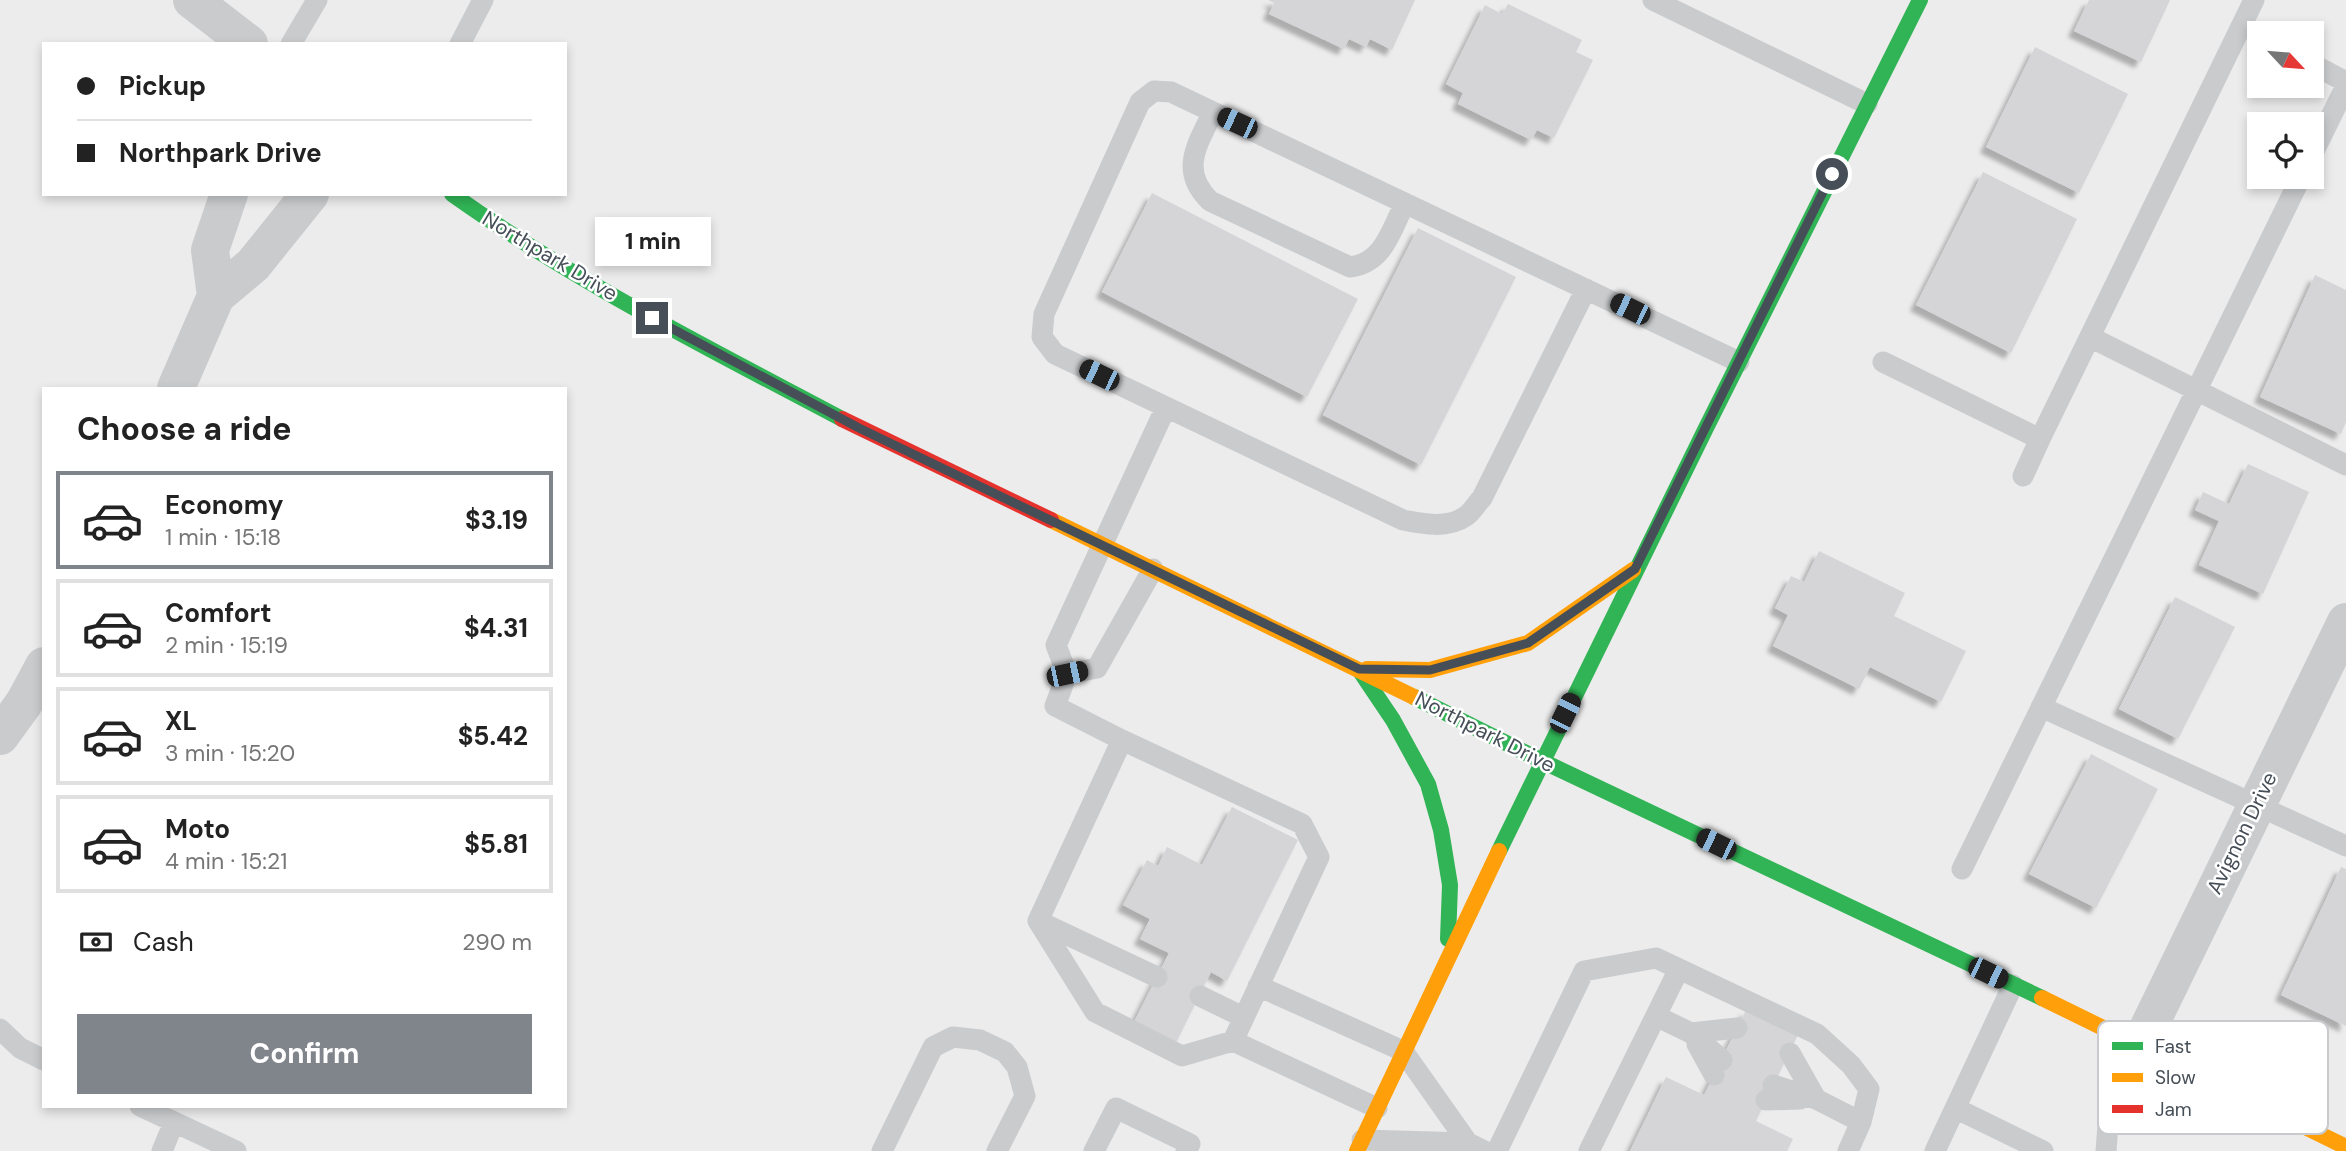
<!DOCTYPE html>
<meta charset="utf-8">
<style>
body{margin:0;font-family:"DM Sans",sans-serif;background:#f2f2f2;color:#222;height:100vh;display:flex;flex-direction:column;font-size:26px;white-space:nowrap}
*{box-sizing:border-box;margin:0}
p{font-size:23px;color:#767676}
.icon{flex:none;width:38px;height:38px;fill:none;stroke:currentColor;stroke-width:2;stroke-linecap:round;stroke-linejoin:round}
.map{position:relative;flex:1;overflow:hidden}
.panel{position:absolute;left:42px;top:387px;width:525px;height:721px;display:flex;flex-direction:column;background:#fff;border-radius:0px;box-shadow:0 4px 10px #0003}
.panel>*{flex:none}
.guide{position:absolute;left:42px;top:42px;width:525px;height:154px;border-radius:0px;box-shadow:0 4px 10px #0003;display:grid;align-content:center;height:154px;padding:0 35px;background:#fff}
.needle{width:46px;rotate:116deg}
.buttons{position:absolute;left:2247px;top:21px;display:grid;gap:14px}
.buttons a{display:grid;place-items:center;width:77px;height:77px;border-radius:0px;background:#fff;box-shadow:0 4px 10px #0003;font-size:35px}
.end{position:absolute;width:32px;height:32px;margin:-16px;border:9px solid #464e57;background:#fff;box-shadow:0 0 0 4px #fff}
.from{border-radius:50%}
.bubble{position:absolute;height:49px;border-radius:0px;background:#fff;box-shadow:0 4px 10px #0003;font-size:23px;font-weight:700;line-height:49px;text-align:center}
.car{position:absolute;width:21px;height:42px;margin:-21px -10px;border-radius:9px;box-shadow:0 0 5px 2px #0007;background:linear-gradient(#222 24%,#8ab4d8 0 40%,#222 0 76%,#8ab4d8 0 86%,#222 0)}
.guide b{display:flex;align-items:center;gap:24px;height:66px;font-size:26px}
.guide b+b{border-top:2px solid #e0e0e0}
.guide i{width:18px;height:18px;background:#222}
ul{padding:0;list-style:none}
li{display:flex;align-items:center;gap:21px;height:98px;margin:0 14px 10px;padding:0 21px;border:4px solid #e0e0e0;border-radius:0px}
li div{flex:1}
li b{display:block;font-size:26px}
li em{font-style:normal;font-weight:700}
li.on{border-color:#80858b}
li>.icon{width:63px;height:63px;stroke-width:1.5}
h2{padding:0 35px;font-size:32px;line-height:84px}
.pay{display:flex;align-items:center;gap:18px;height:77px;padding:0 35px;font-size:26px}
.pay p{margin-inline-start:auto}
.cta{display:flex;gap:14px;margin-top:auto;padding:14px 35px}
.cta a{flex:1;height:80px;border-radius:0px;background:#80858b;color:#fff;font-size:28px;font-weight:700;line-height:80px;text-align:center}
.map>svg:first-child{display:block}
</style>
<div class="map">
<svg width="2346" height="1151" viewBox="0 0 2346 1151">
<defs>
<filter id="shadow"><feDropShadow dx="-6" dy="6" stdDeviation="2" flood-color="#0004"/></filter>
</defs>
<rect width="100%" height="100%" fill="#edecec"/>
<path fill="#d5d4d7" filter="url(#shadow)" d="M1268,0H1415L1392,50L1370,39L1366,47L1349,39L1344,49L1269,14L1274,3Z
M2089,0H2170L2141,62L2074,31Z
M1508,4L1582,40L1576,52L1593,60L1554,138L1537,130L1531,140L1458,104L1463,93L1446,84L1485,5L1502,14Z
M2035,47L2128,94L2079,193L1986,147Z
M1983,172L2077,219L2011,353L1916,305Z
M1152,193L1358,299L1307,397L1102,292Z
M1418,228L1516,277L1421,465L1323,415Z
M2315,275L2346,290V422L2341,434L2260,397Z
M2248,464L2309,492L2263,594L2199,565L2219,521L2195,510L2203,492L2229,504Z
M1819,551L1905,593L1894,616L1966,651L1941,702L1870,667L1859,689L1773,646L1788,615L1775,608L1791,576L1804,582Z
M2175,597L2235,627L2178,739L2119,709Z
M2091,754L2158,789L2096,908L2029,874Z
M1232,807L1298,840L1227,981L1211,972L1175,1045L1133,1024L1169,953L1140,939L1150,919L1123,905L1147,860L1158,866L1167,847L1202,865Z
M2341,867L2346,869V1026L2281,995Z
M1746,1010L1798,1035L1756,1121L1793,1139L1787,1151H1630L1666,1077L1704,1095Z"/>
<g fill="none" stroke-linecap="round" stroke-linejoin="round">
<path stroke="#c9cbcd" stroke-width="21" d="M1653,0L1867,104
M291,44L317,0
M460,44L483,0
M2312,64L2346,82
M1213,112C1197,145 1179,171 1210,201L1350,267C1384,263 1391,230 1405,203
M2312,155L2346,86
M1586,289L1482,498C1477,503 1472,512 1466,516C1448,529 1423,524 1403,520L1055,354L1042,337L1044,314L1140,102L1154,91L1171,92L1739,362
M2090,337L2346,465
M1883,362L2040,439L2254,0
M1166,407L1056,645L1067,674L1055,706L1122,740L1302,824L1319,857L1233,1041
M2023,476L2040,439
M1067,674L1097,668L1153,569
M2041,707L2346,846
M1962,869L2301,177
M1038,921L1095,1012L1182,1056L1233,1041L1377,1108
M1038,921L1122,740
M1038,921L1157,977
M1258,986L1403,1051L1468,1143L1484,1151
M1200,996L1243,1017
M1656,1016L1691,1033L1722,1060
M0,1029L20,1048L44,1060
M1691,1033L1737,1028
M1697,1044L1714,1075
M1790,1053L1816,1099
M1773,1085L1816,1099L1861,1122
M1766,1100L1800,1099
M140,1106L236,1151
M1955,1108L2043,1151
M1362,1140L1468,1143
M162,1151L174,1122
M882,1151L933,1047L953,1037L980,1040L1005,1052L1017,1067L1025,1096L997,1151
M1094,1151L1116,1108L1190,1144L1186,1151
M1497,1151L1584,971L1656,958L1817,1034L1851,1065L1869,1089L1861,1122L1848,1151
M1589,1151L1679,969
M1935,1151L2013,985
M2106,1151L2109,1112L2140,1045"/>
<path stroke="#c9cbcd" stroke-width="38" d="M192,0L249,44
M229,194L210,250L216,296L253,265L310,194
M176,388L216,296
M0,736L24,703L44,666
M2140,1045L2346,622"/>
<path stroke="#30b455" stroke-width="16" d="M452,194C574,281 710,349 842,419
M1360,671L1393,720L1428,784L1441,830L1450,885L1448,939
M1414,697L1542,761L2042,998
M1499,851L1705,430L1920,0"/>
<path stroke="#ff9f0a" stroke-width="16" d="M1051,520L1414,697
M1367,669L1430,670L1528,643L1633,570
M2042,998L2346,1147
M1357,1151L1499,851"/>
<path stroke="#e5322d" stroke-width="16" d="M842,419L1051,520"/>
</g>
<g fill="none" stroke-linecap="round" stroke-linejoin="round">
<path stroke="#464e57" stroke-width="9" d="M652,318L859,428L1359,669L1430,670L1528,643L1635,569L1832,174"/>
</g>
<g text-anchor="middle" stroke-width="5" stroke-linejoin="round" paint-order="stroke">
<g font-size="21" fill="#464e57" stroke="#fff">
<text transform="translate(550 256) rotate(31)" y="7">Northpark Drive</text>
<text transform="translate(1485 732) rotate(27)" y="7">Northpark Drive</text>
<text transform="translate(2242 833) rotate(-64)" y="7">Avignon Drive</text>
</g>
</g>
<rect x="2098" y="1021" width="230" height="113" rx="10" fill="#fff" stroke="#c8cacd" stroke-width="2"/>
<rect x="2112" y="1042" width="31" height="8" fill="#30b455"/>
<rect x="2112" y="1073" width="31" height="9" fill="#ff9f0a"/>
<rect x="2112" y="1105" width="31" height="8" fill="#e5322d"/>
<g font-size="19" fill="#464e57">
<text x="2155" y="1053">Fast</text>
<text x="2155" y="1084">Slow</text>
<text x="2155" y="1116">Jam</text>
</g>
</svg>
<div class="buttons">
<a><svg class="needle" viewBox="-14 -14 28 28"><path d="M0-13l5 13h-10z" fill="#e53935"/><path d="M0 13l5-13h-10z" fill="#767676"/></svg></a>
<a><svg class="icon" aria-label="locate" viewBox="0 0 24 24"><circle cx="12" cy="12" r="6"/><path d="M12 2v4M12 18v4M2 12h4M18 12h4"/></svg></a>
</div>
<i class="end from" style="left:1832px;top:174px"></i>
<i class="end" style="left:652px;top:318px"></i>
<div class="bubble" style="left:595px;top:217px;width:116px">1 min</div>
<i class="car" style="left:1237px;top:123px;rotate:295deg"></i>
<i class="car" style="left:1630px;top:309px;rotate:296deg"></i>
<i class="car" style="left:1099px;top:375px;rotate:296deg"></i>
<i class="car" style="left:1067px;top:674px;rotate:78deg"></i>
<i class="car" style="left:1565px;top:713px;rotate:26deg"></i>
<i class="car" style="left:1716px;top:844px;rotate:296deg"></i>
<i class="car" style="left:1988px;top:973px;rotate:116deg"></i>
<div class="guide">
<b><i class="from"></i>Pickup</b>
<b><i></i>Northpark Drive</b>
</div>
<section class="panel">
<h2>Choose a ride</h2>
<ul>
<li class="on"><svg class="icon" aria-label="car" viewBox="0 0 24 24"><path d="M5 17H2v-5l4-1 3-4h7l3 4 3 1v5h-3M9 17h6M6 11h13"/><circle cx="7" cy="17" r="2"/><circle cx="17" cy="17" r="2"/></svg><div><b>Economy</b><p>1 min · 15:18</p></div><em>$3.19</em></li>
<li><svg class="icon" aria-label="car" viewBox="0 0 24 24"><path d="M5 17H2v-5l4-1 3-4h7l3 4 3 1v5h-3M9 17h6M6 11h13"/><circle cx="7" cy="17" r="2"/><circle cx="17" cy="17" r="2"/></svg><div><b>Comfort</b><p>2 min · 15:19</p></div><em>$4.31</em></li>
<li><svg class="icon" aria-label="car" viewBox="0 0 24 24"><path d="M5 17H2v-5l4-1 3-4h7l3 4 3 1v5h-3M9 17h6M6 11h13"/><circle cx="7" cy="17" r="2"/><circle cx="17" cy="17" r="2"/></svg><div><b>XL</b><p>3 min · 15:20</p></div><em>$5.42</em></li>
<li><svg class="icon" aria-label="car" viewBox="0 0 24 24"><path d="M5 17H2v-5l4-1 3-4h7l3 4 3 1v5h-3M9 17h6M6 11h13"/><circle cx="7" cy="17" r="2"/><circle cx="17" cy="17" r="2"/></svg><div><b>Moto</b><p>4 min · 15:21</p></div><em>$5.81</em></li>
</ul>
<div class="pay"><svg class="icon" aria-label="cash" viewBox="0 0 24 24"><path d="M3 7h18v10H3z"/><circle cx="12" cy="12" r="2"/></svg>Cash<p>290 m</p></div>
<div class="cta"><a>Confirm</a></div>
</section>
</div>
